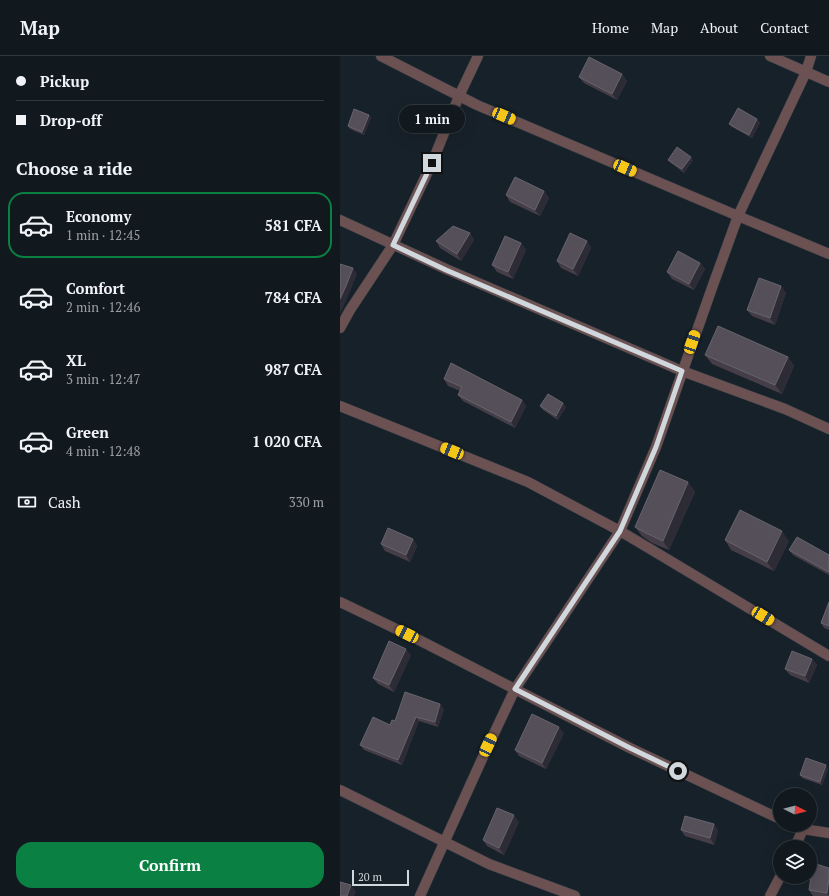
<!DOCTYPE html>
<meta charset="utf-8">
<style>
body{margin:0;font-family:"PT Serif",serif;background:#1a2228;color:#f1f3f6;height:100vh;display:flex;flex-direction:column;font-size:15px;white-space:nowrap}
*{box-sizing:border-box;margin:0}
p{font-size:13px;color:#9ca0a4}
.icon{flex:none;width:22px;height:22px;fill:none;stroke:currentColor;stroke-width:2;stroke-linecap:round;stroke-linejoin:round}
.map{position:relative;flex:1;overflow:hidden}
.details{display:flex;flex-direction:column;background:#11191f;width:340px}
.details>*{flex:none}
.top-card{display:grid;align-content:center;height:88px;padding:0 16px;background:#11191f}
.needle{width:26px;rotate:96deg}
.fabs{position:absolute;left:433px;top:732px;display:grid;gap:8px}
.fabs a{display:grid;place-items:center;width:44px;height:44px;border-radius:50%;background:#11191f;box-shadow:0 4px 16px #0002,0 0 0 1px #30383d;font-size:20px}
.scale{position:absolute;left:12px;bottom:10px;width:57px;box-sizing:border-box;padding-left:4px;border:2px solid #d0d7dd;border-top:0;font-size:11px;line-height:14px;white-space:nowrap;color:#d0d7dd;-webkit-text-stroke:3px #172129;paint-order:stroke}
.end{position:absolute;width:18px;height:18px;margin:-9px;border:5px solid #d0d7dd;background:#111;box-shadow:0 0 0 2px #111}
.from{border-radius:50%}
.bubble{position:absolute;height:28px;border-radius:14px;background:#11191f;box-shadow:0 4px 16px #0002,0 0 0 1px #30383d;font-size:13px;font-weight:700;line-height:28px;text-align:center}
.car{position:absolute;width:12px;height:24px;margin:-12px -6px;border-radius:5px;box-shadow:0 0 3px 1px #0007;background:linear-gradient(#f5c518 24%,#345 0 40%,#f5c518 0 76%,#345 0 86%,#f5c518 0)}
.top-card b{display:flex;align-items:center;gap:14px;height:38px;font-size:15px}
.top-card b+b{border-top:1px solid #30383d}
.top-card i{width:10px;height:10px;background:#f1f3f6}
ul{padding:0;list-style:none}
li{display:flex;align-items:center;gap:12px;height:66px;margin:0 8px 6px;padding:0 8px;border:2px solid transparent;border-radius:16px}
li div{flex:1}
li b{display:block;font-size:15px}
li em{font-style:normal;font-weight:700}
li.on{border-color:#0b8043}
li>.icon{width:36px;height:36px;stroke-width:1.5}
h2{padding:0 16px;font-size:18px;line-height:48px}
.pay{display:flex;align-items:center;gap:10px;height:44px;padding:0 16px;font-size:15px}
.pay p{margin-inline-start:auto}
.primary-button{display:flex;gap:8px;margin-top:auto;padding:8px 16px}
.primary-button a{flex:1;height:46px;border-radius:16px;background:#0b8043;color:#fff;font-size:16px;font-weight:700;line-height:46px;text-align:center}
header{display:flex;align-items:center;gap:24px;box-sizing:border-box;height:56px;padding:0 20px;background:#11191f;border-bottom:1px solid #30383d}
header strong{font-size:19px}
nav{display:flex;gap:22px;margin-inline-start:auto;font-size:14px}
main{display:flex;flex:1;min-height:0}
.map>svg:first-child{display:block}
</style>
<header>
<strong>Map</strong>
<nav><a>Home</a><a>Map</a><a>About</a><a>Contact</a></nav>
</header>
<main>
<section class="details">
<div class="top-card">
<b><i class="from"></i>Pickup</b>
<b><i></i>Drop-off</b>
</div>
<h2>Choose a ride</h2>
<ul>
<li class="on"><svg class="icon" aria-label="car" viewBox="0 0 24 24"><path d="M5 17H2v-5l4-1 3-4h7l3 4 3 1v5h-3M9 17h6M6 11h13"/><circle cx="7" cy="17" r="2"/><circle cx="17" cy="17" r="2"/></svg><div><b>Economy</b><p>1 min · 12:45</p></div><em>581 CFA</em></li>
<li><svg class="icon" aria-label="car" viewBox="0 0 24 24"><path d="M5 17H2v-5l4-1 3-4h7l3 4 3 1v5h-3M9 17h6M6 11h13"/><circle cx="7" cy="17" r="2"/><circle cx="17" cy="17" r="2"/></svg><div><b>Comfort</b><p>2 min · 12:46</p></div><em>784 CFA</em></li>
<li><svg class="icon" aria-label="car" viewBox="0 0 24 24"><path d="M5 17H2v-5l4-1 3-4h7l3 4 3 1v5h-3M9 17h6M6 11h13"/><circle cx="7" cy="17" r="2"/><circle cx="17" cy="17" r="2"/></svg><div><b>XL</b><p>3 min · 12:47</p></div><em>987 CFA</em></li>
<li><svg class="icon" aria-label="car" viewBox="0 0 24 24"><path d="M5 17H2v-5l4-1 3-4h7l3 4 3 1v5h-3M9 17h6M6 11h13"/><circle cx="7" cy="17" r="2"/><circle cx="17" cy="17" r="2"/></svg><div><b>Green</b><p>4 min · 12:48</p></div><em>1 020 CFA</em></li>
</ul>
<div class="pay"><svg class="icon" aria-label="cash" viewBox="0 0 24 24"><path d="M3 7h18v10H3z"/><circle cx="12" cy="12" r="2"/></svg>Cash<p>330 m</p></div>
<div class="primary-button"><a>Confirm</a></div>
</section>
<div class="map">
<svg width="489" height="840" viewBox="0 0 489 840">
<rect width="100%" height="100%" fill="#172129"/>
<g fill="none" stroke-linecap="round" stroke-linejoin="round">
<defs>
<path id="street" d="M41,0L137,49L398,160L489,198
M430,0L489,26
M0,164L106,213L342,315L445,353L489,373
M0,272L10,254L53,189L92,107L119,40L138,0
M0,350L188,426L280,475L312,494L489,600
M0,546L79,584L290,692L440,763
M0,734L149,808L235,840
M454,769L463,773L489,777
M455,791L463,773
M80,840L142,703L175,633L280,475L316,391L373,229L398,160L466,16L471,0
M430,840L440,821"/>
</defs>
<use href="#street" stroke="#353e46" stroke-width="11"/>
<use href="#street" stroke="#6b5151" stroke-width="10"/>
</g>
<path fill="#453e49" d="M282,18L287,25L277,44L244,27L239,21Z
M29,59L31,62L24,79L10,73L8,70Z
M417,63L420,67L412,82L392,71L389,68Z
M328,104H353L344,117L331,107Z
M204,135L209,142L200,160L170,146L166,139Z
M130,177L134,184L121,205L100,192L96,185Z
M247,185L251,192L238,220L221,212L217,205Z
M181,187L186,194L173,223L157,216L152,209Z
M360,207L365,213L354,234L332,223L327,216Z
M441,230L446,237L435,269L412,260L407,254Z
M365,299L448,301L454,310L442,338L372,308Z
M104,323L182,344L186,350L175,372L123,345L118,339L120,335L108,330Z
M223,347L226,351L218,364L203,354L200,350Z
M348,426L355,436L329,494L312,487L302,480L295,471Z
M73,483L77,490L70,506L45,495L41,488Z
M385,484L449,485L434,515L391,494Z
M449,494L489,499V519L453,499Z
M489,546V574L484,572L481,567Z
M71,599L54,636L38,628L33,622Z
M472,603L477,609L469,627L450,619L445,613Z
M104,653L98,671L79,665L62,709L24,694L20,689L55,665Z
M224,677L206,713L179,700L175,694Z
M488,713L482,729L462,722L460,719Z
M179,766L164,799L147,790L143,784Z
M374,768L378,775L374,789L345,780L341,774Z
M489,812V840H473L469,834Z"/>
<path fill="#2d2c36" d="M282,18L287,25L277,44L272,38Z
M29,59L31,62L24,79L22,76Z
M417,63L420,67L412,82L409,79Z
M351,101L353,104L344,117L342,113Z
M204,135L209,142L200,160L195,154Z
M130,177L134,184L121,205L117,198Z
M247,185L251,192L238,220L233,213Z
M181,187L186,194L173,223L168,216Z
M360,207L365,213L354,234L349,228Z
M13,212L17,218L10,236L0,258V243Z
M441,230L446,237L435,269L430,262Z
M448,301L454,310L442,338L435,329Z
M182,344L186,350L175,372L171,366Z
M223,347L226,351L218,364L216,360Z
M348,426L355,436L329,494L323,485Z
M442,475L449,485L434,515L427,506Z
M73,483L77,490L70,506L66,499Z
M66,593L71,599L54,636L49,629Z
M472,603L477,609L469,627L465,620Z
M100,648L104,653L98,671L95,666Z
M76,661L79,665L62,709L58,704Z
M219,671L224,677L206,713L202,707Z
M486,709L488,713L482,729L480,726Z
M174,759L179,766L164,799L159,792Z
M374,768L378,775L374,789L370,782Z
M489,822V840L487,837Z
M11,829L16,836L14,840H7Z"/>
<path fill="#544f59" stroke="#68646e" d="M249,1L282,18L272,38L239,21Z
M398,52L417,63L409,79L389,68Z
M14,53L29,59L22,76L8,70Z
M337,91L351,101L342,113L328,104Z
M175,121L204,135L195,154L166,139Z
M113,170L130,177L117,198L96,185Z
M230,177L247,185L233,213L217,205Z
M165,180L181,187L168,216L152,209Z
M338,195L360,207L349,228L327,216Z
M0,208L13,212L6,230L0,243Z
M419,222L441,230L430,262L407,254Z
M378,270L448,301L435,329L365,299Z
M111,307L182,344L171,366L118,339L122,331L104,323Z
M208,338L223,347L216,360L200,350Z
M320,414L348,426L323,485L306,477L295,471Z
M400,454L442,475L427,506L385,484Z
M48,472L73,483L66,499L41,488Z
M457,481L489,499V516L449,494Z
M489,546V570L481,567Z
M49,585L66,593L49,629L33,622Z
M452,595L472,603L465,620L445,613Z
M65,636L100,648L95,666L76,661L58,704L20,689L33,661L50,669L52,664L55,665Z
M192,658L219,671L202,707L175,694Z
M466,702L486,709L480,726L460,719Z
M157,752L174,759L159,792L143,784Z
M345,760L374,768L370,782L341,774Z
M473,807L489,812V822L487,837L469,834Z
M0,826L11,829L7,840H0Z"/>
<g fill="none" stroke-linecap="round" stroke-linejoin="round">
<path stroke="#d0d7dd" stroke-width="5" d="M92,107L53,189L106,214L342,315L316,391L280,475L175,633L290,692L338,715"/>
</g>
</svg>
<div class="fabs">
<a><svg class="needle" viewBox="-14 -14 28 28"><path d="M0-13l5 13h-10z" fill="#e53935"/><path d="M0 13l5-13h-10z" fill="#9ca0a4"/></svg></a>
<a><svg class="icon" aria-label="layers" viewBox="0 0 24 24"><path d="M12 4l9 5-9 5-9-5zM3 14l9 5 9-5"/></svg></a>
</div>
<div class="scale">20 m</div>
<i class="end from" style="left:338px;top:715px"></i>
<i class="end" style="left:92px;top:107px"></i>
<div class="bubble" style="left:59px;top:49px;width:66px">1 min</div>
<i class="car" style="left:164px;top:60px;rotate:113deg"></i>
<i class="car" style="left:285px;top:112px;rotate:113deg"></i>
<i class="car" style="left:352px;top:286px;rotate:19deg"></i>
<i class="car" style="left:112px;top:395px;rotate:292deg"></i>
<i class="car" style="left:423px;top:560px;rotate:121deg"></i>
<i class="car" style="left:67px;top:578px;rotate:296deg"></i>
<i class="car" style="left:148px;top:689px;rotate:25deg"></i>
</div>
</main>
